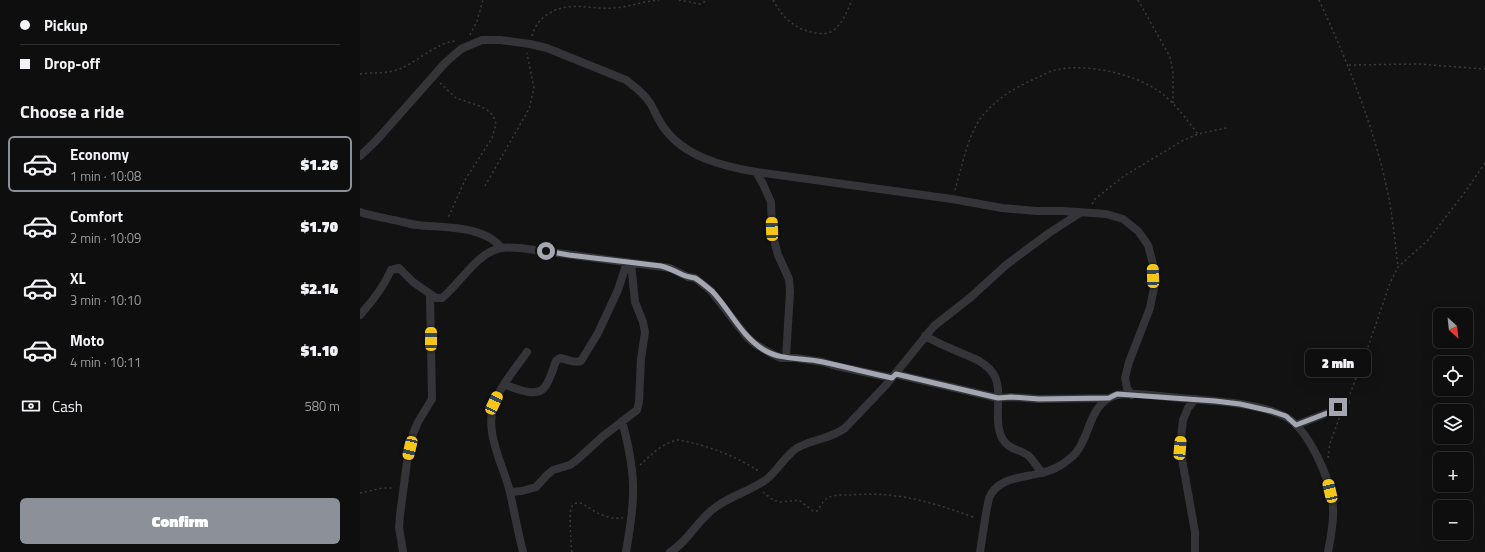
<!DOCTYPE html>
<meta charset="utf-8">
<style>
body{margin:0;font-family:"Titillium Web",sans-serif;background:#171717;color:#f1f3f6;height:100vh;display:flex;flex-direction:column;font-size:15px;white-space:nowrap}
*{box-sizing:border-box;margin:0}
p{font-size:13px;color:#9b9c9e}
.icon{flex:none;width:22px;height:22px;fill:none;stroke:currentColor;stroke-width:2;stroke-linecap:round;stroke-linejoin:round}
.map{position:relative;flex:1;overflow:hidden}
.side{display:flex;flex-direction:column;background:#0e0e0e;width:360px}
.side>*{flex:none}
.banner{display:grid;align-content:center;height:88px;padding:0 20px;background:#0e0e0e}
.needle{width:26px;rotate:153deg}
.tools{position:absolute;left:1073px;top:308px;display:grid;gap:8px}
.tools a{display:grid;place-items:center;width:40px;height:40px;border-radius:6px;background:#0e0e0e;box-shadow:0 4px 16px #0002,0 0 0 1px #2e2e2e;font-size:20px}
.end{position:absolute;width:18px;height:18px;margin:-9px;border:5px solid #a4a7b2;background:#111;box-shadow:0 0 0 2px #111}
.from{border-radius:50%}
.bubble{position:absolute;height:28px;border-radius:6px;background:#0e0e0e;box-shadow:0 4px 16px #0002,0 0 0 1px #2e2e2e;font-size:13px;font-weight:800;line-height:28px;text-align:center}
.car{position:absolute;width:12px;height:24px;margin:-12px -6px;border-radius:5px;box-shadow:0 0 3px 1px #0007;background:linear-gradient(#f5c518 24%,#345 0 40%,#f5c518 0 76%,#345 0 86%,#f5c518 0)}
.banner b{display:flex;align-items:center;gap:14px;height:38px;font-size:15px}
.banner b+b{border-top:1px solid #2e2e2e}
.banner i{width:10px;height:10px;background:#f1f3f6}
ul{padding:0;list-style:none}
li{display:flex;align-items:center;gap:12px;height:56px;margin:0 8px 6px;padding:0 12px;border:2px solid transparent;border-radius:6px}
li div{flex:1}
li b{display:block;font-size:15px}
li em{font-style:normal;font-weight:800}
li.selected{border-color:#8c9099}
li>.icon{width:36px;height:36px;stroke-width:1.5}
h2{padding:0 20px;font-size:18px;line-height:48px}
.pay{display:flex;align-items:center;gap:10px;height:44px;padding:0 20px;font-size:15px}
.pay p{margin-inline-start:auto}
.primary-button{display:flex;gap:8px;margin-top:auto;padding:8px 20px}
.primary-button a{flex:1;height:46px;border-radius:6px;background:#8c9099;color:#fff;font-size:16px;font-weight:800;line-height:46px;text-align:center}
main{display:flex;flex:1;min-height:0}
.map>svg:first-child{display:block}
</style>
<main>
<section class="side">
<div class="banner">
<b><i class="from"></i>Pickup</b>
<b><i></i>Drop-off</b>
</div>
<h2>Choose a ride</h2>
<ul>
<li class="selected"><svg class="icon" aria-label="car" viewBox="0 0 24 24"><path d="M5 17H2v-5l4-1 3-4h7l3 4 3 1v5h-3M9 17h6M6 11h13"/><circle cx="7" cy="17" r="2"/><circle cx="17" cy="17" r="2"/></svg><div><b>Economy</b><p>1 min · 10:08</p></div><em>$1.26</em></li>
<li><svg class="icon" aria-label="car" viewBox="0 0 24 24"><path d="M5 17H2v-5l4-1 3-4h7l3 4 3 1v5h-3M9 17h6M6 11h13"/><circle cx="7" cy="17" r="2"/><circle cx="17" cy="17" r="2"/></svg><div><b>Comfort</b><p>2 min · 10:09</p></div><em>$1.70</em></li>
<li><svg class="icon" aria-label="car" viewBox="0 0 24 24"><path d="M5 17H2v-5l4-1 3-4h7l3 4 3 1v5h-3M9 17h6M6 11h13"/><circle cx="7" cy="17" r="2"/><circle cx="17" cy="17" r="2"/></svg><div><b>XL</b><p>3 min · 10:10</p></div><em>$2.14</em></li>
<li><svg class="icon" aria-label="car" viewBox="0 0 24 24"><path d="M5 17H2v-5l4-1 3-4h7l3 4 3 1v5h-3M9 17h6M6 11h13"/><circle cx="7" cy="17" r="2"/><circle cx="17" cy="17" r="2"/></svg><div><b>Moto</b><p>4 min · 10:11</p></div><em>$1.10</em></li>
</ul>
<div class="pay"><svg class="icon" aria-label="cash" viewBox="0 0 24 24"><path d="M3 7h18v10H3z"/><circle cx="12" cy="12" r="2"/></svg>Cash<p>580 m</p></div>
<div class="primary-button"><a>Confirm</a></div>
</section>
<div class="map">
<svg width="1125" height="552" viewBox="0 0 1125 552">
<rect width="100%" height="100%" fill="#121213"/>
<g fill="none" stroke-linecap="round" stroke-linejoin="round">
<path stroke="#3b3c40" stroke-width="1.5" stroke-dasharray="2 3" stroke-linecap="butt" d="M319,0L340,4L348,0
M413,0C422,18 437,31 457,33C463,34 468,34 472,31C483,24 487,11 492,0
M778,0L810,57L813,73V103
M959,0C988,63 1014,126 1028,194C1033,218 1035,243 1038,267
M110,35L117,21L123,0
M172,36C174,27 180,19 188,14C210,0 229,10 254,8C269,7 284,1 299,0
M989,65L1059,64L1125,69
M0,74C13,72 24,74 37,70C57,63 75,43 95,41
M80,83L96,98L122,107L130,112L134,118L136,124L132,138L105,180L88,218
M125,186L169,109L174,88L167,53
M595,190C601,169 609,130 624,114C639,96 660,85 681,76C685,74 690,71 695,70C725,63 771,73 797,90C814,101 825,118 838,134
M732,204L735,199L764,176L822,141L838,134L866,128
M990,394L1008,347L1030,283L1038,267L1068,240L1105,192L1125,163
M968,458L970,443L980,416
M280,465C291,455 302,443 318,440C345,444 378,457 400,472
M403,492L413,500L420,502L439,500L453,511H457C460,507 463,501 466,499C473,494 483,495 490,495C537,491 572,502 616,518
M0,493L23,488H34
M212,552C211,546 209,514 211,509C212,505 216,502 220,503C225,504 227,507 231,509C241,516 251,519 263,518"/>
<path stroke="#353539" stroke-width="8" d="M0,156L15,142L85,63L101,49L122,40H140L170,44L187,48L266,80C275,87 284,93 290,103C295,111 298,120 304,128C325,157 362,166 396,172L592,199L642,208L677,211H703L746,214L763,219L778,231L788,245L793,264L794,288L790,308L769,362L765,378L767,388L772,395
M396,172L403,184L411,202L412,229L415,244L418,255L429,279L430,291L426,358
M0,212C10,216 22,217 33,220C41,221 49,224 57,225C82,228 125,225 141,248
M0,315C13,301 23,288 31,270L39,268L53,282L76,298H82C101,283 116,253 141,248C147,247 154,248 160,248L310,268L328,277L335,278L351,291L387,337L395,344L414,355L421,358H436L463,362L476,366L532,378
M565,336C573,340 581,345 590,348C604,355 622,359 632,372C645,388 632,418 642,438C648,450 660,449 669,456C674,461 677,468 683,473
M535,374L638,398L651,397L679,399L749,398
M145,385C155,388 175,398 184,388C190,381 193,369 196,361L200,358C207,359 214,364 221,361L238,333L258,290L267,262
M262,421C268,443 274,470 273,494C273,513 269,533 266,552
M936,425L970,412L986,402
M150,492L162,491L176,487L187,475L193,470L210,465L218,459L242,437L277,410L279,402L281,359L285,332L283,322L275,302L271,263
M43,552L39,527L40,515L47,462L53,434L58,422L72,399L70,294
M163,552C158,532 154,512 150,492C143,464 124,433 134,404C140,386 156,368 167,352
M310,552C328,542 338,519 356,507C372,495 391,491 407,479C418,470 425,456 437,448C452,439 471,439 485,428L526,385L574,326L611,297L646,265L689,233L720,213
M620,552C622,539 624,526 626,513C627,508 628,503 629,498C638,477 662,478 681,473C690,471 701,466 708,460C731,444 726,409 751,397C765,390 803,397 820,398C852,401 895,402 924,416C948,427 972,482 973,507C974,522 971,537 968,552
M835,552V532L820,448L823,420L828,408L835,399"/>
</g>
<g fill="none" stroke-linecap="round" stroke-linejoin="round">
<path stroke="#a4a7b2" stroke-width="5" d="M186,251L209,255L301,266C309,268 315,271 323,275C327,277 331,277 335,278C340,281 347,287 352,291C370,310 381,336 404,350C422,361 443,357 463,362C486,367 509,373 532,378L536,374L638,398L651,397L679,399L749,398L757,394L855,401L880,404L911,411L926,416L936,425L970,412L978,407"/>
</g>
</svg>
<div class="tools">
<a><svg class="needle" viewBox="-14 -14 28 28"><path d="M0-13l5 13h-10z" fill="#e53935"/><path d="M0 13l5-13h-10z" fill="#9b9c9e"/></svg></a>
<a><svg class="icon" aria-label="locate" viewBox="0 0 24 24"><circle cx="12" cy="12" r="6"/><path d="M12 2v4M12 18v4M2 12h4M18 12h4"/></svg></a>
<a><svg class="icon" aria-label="layers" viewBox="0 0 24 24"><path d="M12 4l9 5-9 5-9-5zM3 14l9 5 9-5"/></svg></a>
<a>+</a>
<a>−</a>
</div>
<i class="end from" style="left:186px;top:251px"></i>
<i class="end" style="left:978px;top:407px"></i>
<div class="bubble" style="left:945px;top:349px;width:66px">2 min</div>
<i class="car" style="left:412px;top:229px;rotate:358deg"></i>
<i class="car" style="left:793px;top:276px;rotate:358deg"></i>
<i class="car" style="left:71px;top:339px;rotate:0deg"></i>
<i class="car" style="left:134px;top:403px;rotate:25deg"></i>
<i class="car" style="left:50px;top:448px;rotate:193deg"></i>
<i class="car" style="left:820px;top:448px;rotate:5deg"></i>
<i class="car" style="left:970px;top:491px;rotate:347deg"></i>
</div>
</main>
